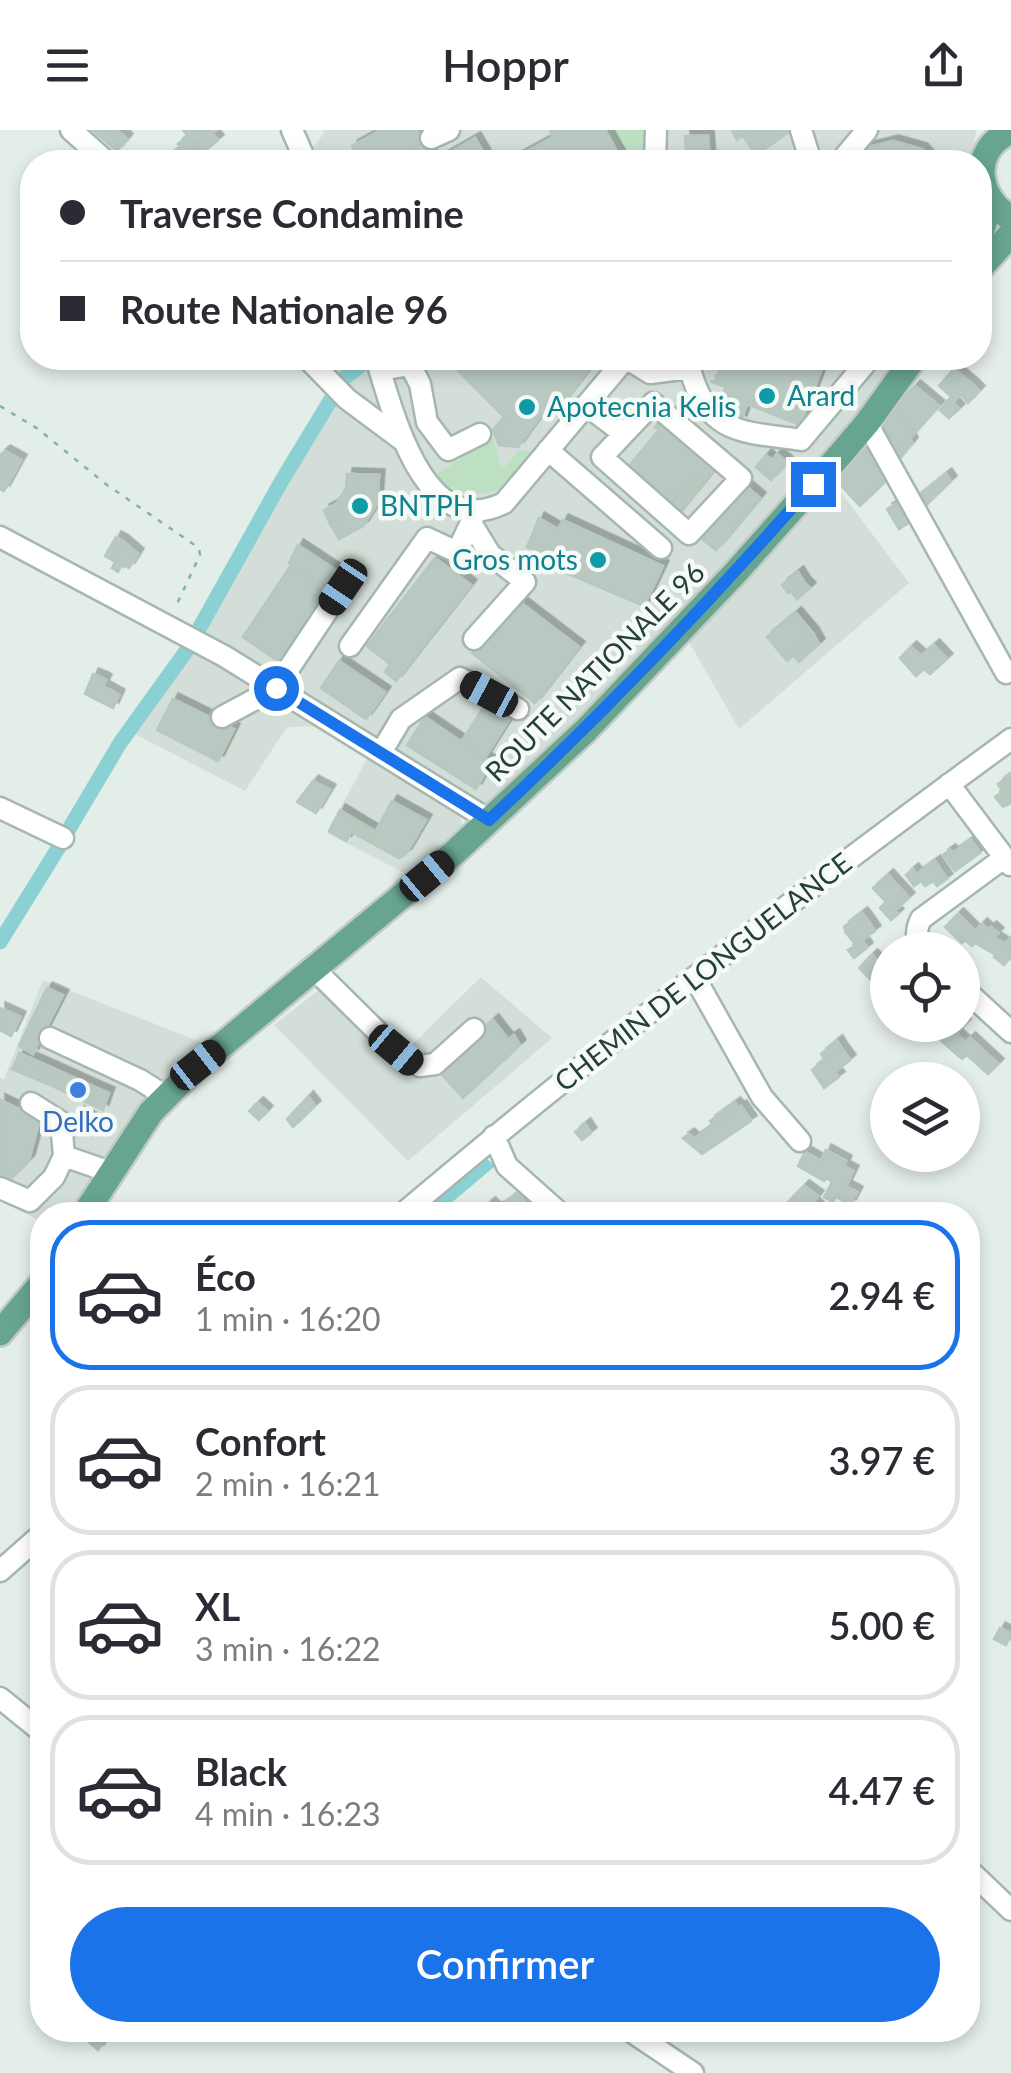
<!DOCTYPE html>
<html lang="fr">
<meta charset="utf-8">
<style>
body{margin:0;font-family:Lato,sans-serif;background:#f7f7f7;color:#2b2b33;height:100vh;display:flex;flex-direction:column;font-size:38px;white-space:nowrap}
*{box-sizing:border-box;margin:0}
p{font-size:32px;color:#7c7c81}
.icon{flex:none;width:55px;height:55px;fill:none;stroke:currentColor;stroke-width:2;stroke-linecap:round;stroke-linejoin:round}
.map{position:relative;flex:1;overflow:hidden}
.drawer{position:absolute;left:30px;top:1072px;width:950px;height:840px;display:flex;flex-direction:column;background:#fff;border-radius:40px;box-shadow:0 5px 15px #0003}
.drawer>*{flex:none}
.banner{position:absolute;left:20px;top:20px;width:972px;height:220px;border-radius:40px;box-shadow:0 5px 15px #0003;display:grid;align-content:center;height:220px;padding:0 40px;background:#fff}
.controls{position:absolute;left:870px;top:802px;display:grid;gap:20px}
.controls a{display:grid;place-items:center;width:110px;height:110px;border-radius:50%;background:#fff;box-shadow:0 5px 15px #0003;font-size:50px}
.end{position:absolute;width:45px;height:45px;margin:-22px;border:12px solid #1a73e8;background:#fff;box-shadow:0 0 0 5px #fff}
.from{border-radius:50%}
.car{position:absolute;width:30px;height:60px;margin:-30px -15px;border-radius:12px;box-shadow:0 0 8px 2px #0007;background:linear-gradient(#222 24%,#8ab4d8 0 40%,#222 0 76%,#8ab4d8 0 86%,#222 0)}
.banner b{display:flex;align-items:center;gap:35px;height:95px;font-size:38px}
.banner b+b{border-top:2px solid #e1e1e2}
.banner i{width:25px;height:25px;background:#2b2b33}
ul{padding:18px 0 0;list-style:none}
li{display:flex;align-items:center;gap:30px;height:150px;margin:0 20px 15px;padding:0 20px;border:5px solid #e1e1e2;border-radius:40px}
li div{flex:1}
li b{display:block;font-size:38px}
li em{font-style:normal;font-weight:600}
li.active{border-color:#1a73e8}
li>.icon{width:90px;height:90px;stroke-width:1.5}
.cta{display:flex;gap:20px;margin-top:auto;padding:20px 40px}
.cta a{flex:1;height:115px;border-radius:60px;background:#1a73e8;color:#fff;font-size:40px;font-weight:600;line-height:115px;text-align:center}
header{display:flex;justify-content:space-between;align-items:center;height:130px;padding:0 40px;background:#fff;font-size:45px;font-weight:600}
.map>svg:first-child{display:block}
</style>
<header><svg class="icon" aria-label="menu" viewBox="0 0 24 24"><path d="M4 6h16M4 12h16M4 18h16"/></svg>Hoppr<svg class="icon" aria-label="share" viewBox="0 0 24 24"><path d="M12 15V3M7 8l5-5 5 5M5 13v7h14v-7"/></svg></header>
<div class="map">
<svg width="1011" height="1943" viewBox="0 0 1011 1943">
<defs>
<filter id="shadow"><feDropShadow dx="5.5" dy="-5.5" stdDeviation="0" flood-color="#0004"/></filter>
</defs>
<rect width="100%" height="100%" fill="#e4eee9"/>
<path fill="#d2ded7" d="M323,0H976L972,32H302L324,3Z
M317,228H901L828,325L676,490L492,672L457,675L463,698L410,746L327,703L367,629L358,623L356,615L326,596L287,597L245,661L135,604L196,516L274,371L338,268Z
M831,349L909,453L739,599L689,512Z
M481,847L552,908L408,1031L274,895L320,859L400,938L412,915Z
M43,850L206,914L148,969L65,1085H42V1092L0,1071V948L4,949Z"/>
<path fill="#bde0c3" d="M613,0H645L642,32H630Z
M493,309L502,340L519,320L534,323C499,362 493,376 441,353L438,343Z"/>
<path fill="#8bd1d4" d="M484,1026L495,1036L437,1085H417Z"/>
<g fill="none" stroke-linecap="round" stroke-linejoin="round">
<path stroke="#8bd1d4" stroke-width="15" d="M342,250L361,235
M195,506L281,352L333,266
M66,704L120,613L192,513
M0,812L62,712"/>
</g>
<path fill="#b9c9c1" stroke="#b6c8bf" stroke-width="2.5" filter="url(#shadow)" d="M92,0H117L127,9L117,21Z
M183,0H216L212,3L218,10L202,23Z
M381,0H417L423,12L387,32H362L352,16Z
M550,0H605L623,32H507L553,7Z
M732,0H792L756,25L743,6L737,10Z
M187,6L202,23L191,32H162L181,17L178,14Z
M685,6H708L710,32H692L691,20H686Z
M475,8L489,32H387L423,12L435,31Z
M893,11L922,19L933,32H856L868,17Z
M446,228L525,230L598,228L549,290L542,284L518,317L499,315L493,300L504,287Z
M724,228L792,229L826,228L800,295L747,274L741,291L717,279L726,257L710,251L715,252Z
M954,239L971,253L955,270L939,256Z
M971,253L979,261L968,273L961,265Z
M915,256L939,276L916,301L893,280Z
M949,269L959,279L949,288L940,280Z
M893,280L916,301L910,308L912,313L895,333L890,324L900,313L881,295Z
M663,288L719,334L704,352L696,344L667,378L624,342L659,300L655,297Z
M881,295L900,313L890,324L876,298Z
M869,311L883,335L878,337L888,349L860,376L834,348Z
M5,321L21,330L4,361L0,359V325Z
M777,324L787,332L771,350L756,337L766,325L772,330Z
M347,344H354L353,362L344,378L334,383L338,390L330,394L324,380L337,373L346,358Z
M354,344L379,345L377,374L363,396L339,409L330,394L338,390L334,383L344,378L353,362Z
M696,344L704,352L676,386L667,378Z
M946,344L951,351L921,380L915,369Z
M746,356L760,368L716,420L702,409Z
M903,370L913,390L899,399L887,379Z
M539,388L558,399L563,390L663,436L644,476L545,434L549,426L527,417Z
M116,407L123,411L112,430L105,426Z
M123,411L138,424L129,438L122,434L118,442L112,438L115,432L112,430Z
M298,415L339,442L328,458L289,433Z
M435,428L471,455L396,551L385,542L390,534L367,516Z
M291,435L332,462L319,482L313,480L279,532L243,507Z
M798,442L803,450L788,463L782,455Z
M804,452L810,458L797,469L791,462Z
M515,468L579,517L535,573L472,523Z
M796,483L813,503L791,521L794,525L787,531L767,507Z
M813,503L819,514L799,532L791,521Z
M934,515L947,529L930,544L924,539L916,546L900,528L911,517L921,526Z
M339,531L385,562L366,589L321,558Z
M93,544L103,548L91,567L85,564Z
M103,548L106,550L103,556L119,565L113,578L91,567Z
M173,569L234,599L218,631L157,600Z
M488,570L512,585L485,628L462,611Z
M425,587L491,632L476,659L407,615Z
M1011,644V655L1002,661L998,654Z
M313,651L330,660L316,683L297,672Z
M1011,655V673L1003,677L995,667Z
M392,671L426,690L406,724L399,728L370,712Z
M340,680L358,691L346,711L329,701Z
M358,691L375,701L370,712L351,702Z
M971,710L980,723L955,741L943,725L950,720L953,723Z
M935,731L947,749L937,756L933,751L925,756L921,751L914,756L906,745L913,739L917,744Z
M888,745L909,768L894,781L898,784L891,790L880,778L886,772L873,758Z
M862,783L866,788L846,803L844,797Z
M958,784L975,801L982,794L988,800L972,816L965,810L962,813L945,797Z
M866,788L875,801L862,810L867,818L854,828L848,820L856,815L846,803Z
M991,797L998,803L994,807L1005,814L1011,807V826L1004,835L994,827L996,825L975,813Z
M872,825L887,840L884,843L888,852L880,859L859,838Z
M47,858L63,865L33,924L19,916Z
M0,878L20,887L11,906L0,900Z
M493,890L508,909L514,905L520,915L463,968L438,940Z
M962,892L965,894L956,904L965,912L955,923L924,895H962Z
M970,908L998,934L988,944L967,925L962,929L955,923Z
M837,911L840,916L824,928L821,924Z
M840,916L850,930L835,942L839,947L824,958L812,940Z
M19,923L55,939L48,954L43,952L49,941L18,927Z
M18,927L49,941L43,952L12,939Z
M55,939L97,958L90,974L48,954Z
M97,958L109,963L103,980L90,974Z
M308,967L315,976L293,997L287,989Z
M0,970L40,989L29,1030L11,1049L0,1044Z
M258,973L267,981L259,990L249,981Z
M735,973L739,978L714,997L710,991Z
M741,976L751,991L702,1024L683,1008L689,1004L694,1009Z
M79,982L96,991L94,998L74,990Z
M585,994L591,1003L582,1010L575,1002Z
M826,1020L846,1031L844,1036L853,1041L846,1056L857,1062L850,1075L836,1067L833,1072L824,1067L832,1052L827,1048L824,1051L798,1036L805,1022L821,1031Z
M804,1056L818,1066L813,1073L818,1077L813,1085H807L788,1072Z
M518,1063L529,1077L519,1085L504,1082L492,1085L485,1077L490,1073L495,1078L500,1077Z
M1000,1498L1011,1504L1006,1515L994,1509Z
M94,1900L106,1908L98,1920L87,1910Z"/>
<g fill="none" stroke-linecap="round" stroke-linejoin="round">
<defs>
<path id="minor" d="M71,0L107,32
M292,0L306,32
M801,0L811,32
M431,8L449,0
M841,31L867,0
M655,32L656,0
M307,228L347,269L402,310
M376,228C393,282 424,413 504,373L626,228
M626,228L650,243L689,238
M692,228C688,239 692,246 696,257C716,308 755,302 801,310L865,234L866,228
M380,240L410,235L420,254L427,292L448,320L480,304
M653,273L741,348L689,404L602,327Z
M586,275L623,303
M867,293L1006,543
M548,320L661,418
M471,393L490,424L525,452L474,509
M0,407L224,526L489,690
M350,516L427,408L457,422L476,382
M222,587L276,558L343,457
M382,621L401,589L460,548L518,579
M949,654L1010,735
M0,678L63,708
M923,820C916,808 915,801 921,789L1004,728
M315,840L397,921L420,936L435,934L474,899
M695,848L762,967L800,1011
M962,857L1011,902
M50,908L140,950L167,967
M31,973L61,992L64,1026L110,1042
M494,1006L507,1036L562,1085
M0,1058L30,1071L54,1047L64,1026
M401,1085C598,918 803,761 1011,609
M0,1441L42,1404
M0,1568L42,1602
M968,1739L1011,1780
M629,1900L693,1943"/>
<path id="major" d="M1011,1C970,19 975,68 1011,88
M980,107L990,72
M980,138L1011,104
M84,1085L151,982L198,935L455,722L586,600L736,442L839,326L867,293L914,228
M0,1203L42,1153"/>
</defs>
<use href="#minor" stroke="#a6b7b0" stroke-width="25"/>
<use href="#major" stroke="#c1cac7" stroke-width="30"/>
<path stroke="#84b39f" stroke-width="2.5" stroke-dasharray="5 8" stroke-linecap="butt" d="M0,276L38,299L107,355L199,418L200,425L175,478"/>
<use href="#minor" stroke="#fff" stroke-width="20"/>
<use href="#major" stroke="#67a58f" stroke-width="25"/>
</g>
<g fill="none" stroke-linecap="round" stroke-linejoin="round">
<path stroke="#1a73e8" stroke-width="12" d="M276,558L489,690C603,584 710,472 813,354"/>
</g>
<g fill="#0f9aa8" stroke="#f5faf7" stroke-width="4">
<circle cx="767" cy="266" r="10"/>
<circle cx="527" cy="277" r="10"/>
<circle cx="360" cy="376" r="10"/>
<circle cx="598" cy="430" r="10"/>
</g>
<circle fill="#3f7fe0" stroke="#f5faf7" stroke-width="4" cx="78" cy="960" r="10"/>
<g text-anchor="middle" stroke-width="9" stroke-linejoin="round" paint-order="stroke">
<g font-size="28" fill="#0d838f" stroke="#f5faf7" text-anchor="start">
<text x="787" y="276">Arard</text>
<text x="547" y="287">Apotecnia Kelis</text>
<text x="380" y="386">BNTPH</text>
<text x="578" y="440" text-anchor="end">Gros mots</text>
</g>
<g font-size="28" fill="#234136" stroke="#f5faf7">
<text transform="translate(595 542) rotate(-45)" y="10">ROUTE NATIONALE 96</text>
<text transform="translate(703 842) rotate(-38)" y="10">CHEMIN DE LONGUELANCE</text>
</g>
<g font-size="28" fill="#366cbe" stroke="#f5faf7">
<text x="78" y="1002">Delko</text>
</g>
</g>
</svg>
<div class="controls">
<a><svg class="icon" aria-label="locate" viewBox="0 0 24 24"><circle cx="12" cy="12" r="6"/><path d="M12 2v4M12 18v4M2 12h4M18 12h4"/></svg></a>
<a><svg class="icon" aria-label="layers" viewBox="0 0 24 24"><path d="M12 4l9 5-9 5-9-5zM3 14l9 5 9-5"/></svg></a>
</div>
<i class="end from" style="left:276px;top:558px"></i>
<i class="end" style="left:813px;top:354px"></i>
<i class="car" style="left:343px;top:457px;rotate:214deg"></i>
<i class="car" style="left:489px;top:564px;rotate:298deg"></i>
<i class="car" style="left:427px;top:746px;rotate:50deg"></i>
<i class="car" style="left:396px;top:920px;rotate:130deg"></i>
<i class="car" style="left:198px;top:935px;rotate:52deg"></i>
<div class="banner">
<b><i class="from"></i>Traverse Condamine</b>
<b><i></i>Route Nationale 96</b>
</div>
<section class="drawer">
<ul>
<li class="active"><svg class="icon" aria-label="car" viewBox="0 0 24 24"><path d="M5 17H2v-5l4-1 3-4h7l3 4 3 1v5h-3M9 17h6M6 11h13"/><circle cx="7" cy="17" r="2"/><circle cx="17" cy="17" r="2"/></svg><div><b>Éco</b><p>1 min · 16:20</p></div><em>2.94 €</em></li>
<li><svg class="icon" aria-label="car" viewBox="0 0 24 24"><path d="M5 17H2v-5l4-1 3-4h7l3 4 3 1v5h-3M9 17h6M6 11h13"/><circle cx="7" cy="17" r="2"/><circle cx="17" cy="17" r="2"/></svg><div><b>Confort</b><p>2 min · 16:21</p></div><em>3.97 €</em></li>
<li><svg class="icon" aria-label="car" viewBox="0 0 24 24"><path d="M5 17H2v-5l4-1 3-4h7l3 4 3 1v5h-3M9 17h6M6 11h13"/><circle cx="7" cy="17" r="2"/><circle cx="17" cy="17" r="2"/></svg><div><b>XL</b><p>3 min · 16:22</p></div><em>5.00 €</em></li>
<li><svg class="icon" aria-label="car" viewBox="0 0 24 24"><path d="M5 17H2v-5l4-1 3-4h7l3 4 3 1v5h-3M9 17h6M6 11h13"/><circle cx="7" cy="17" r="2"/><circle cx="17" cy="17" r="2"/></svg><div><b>Black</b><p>4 min · 16:23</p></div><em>4.47 €</em></li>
</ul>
<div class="cta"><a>Confirmer</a></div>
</section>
</div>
